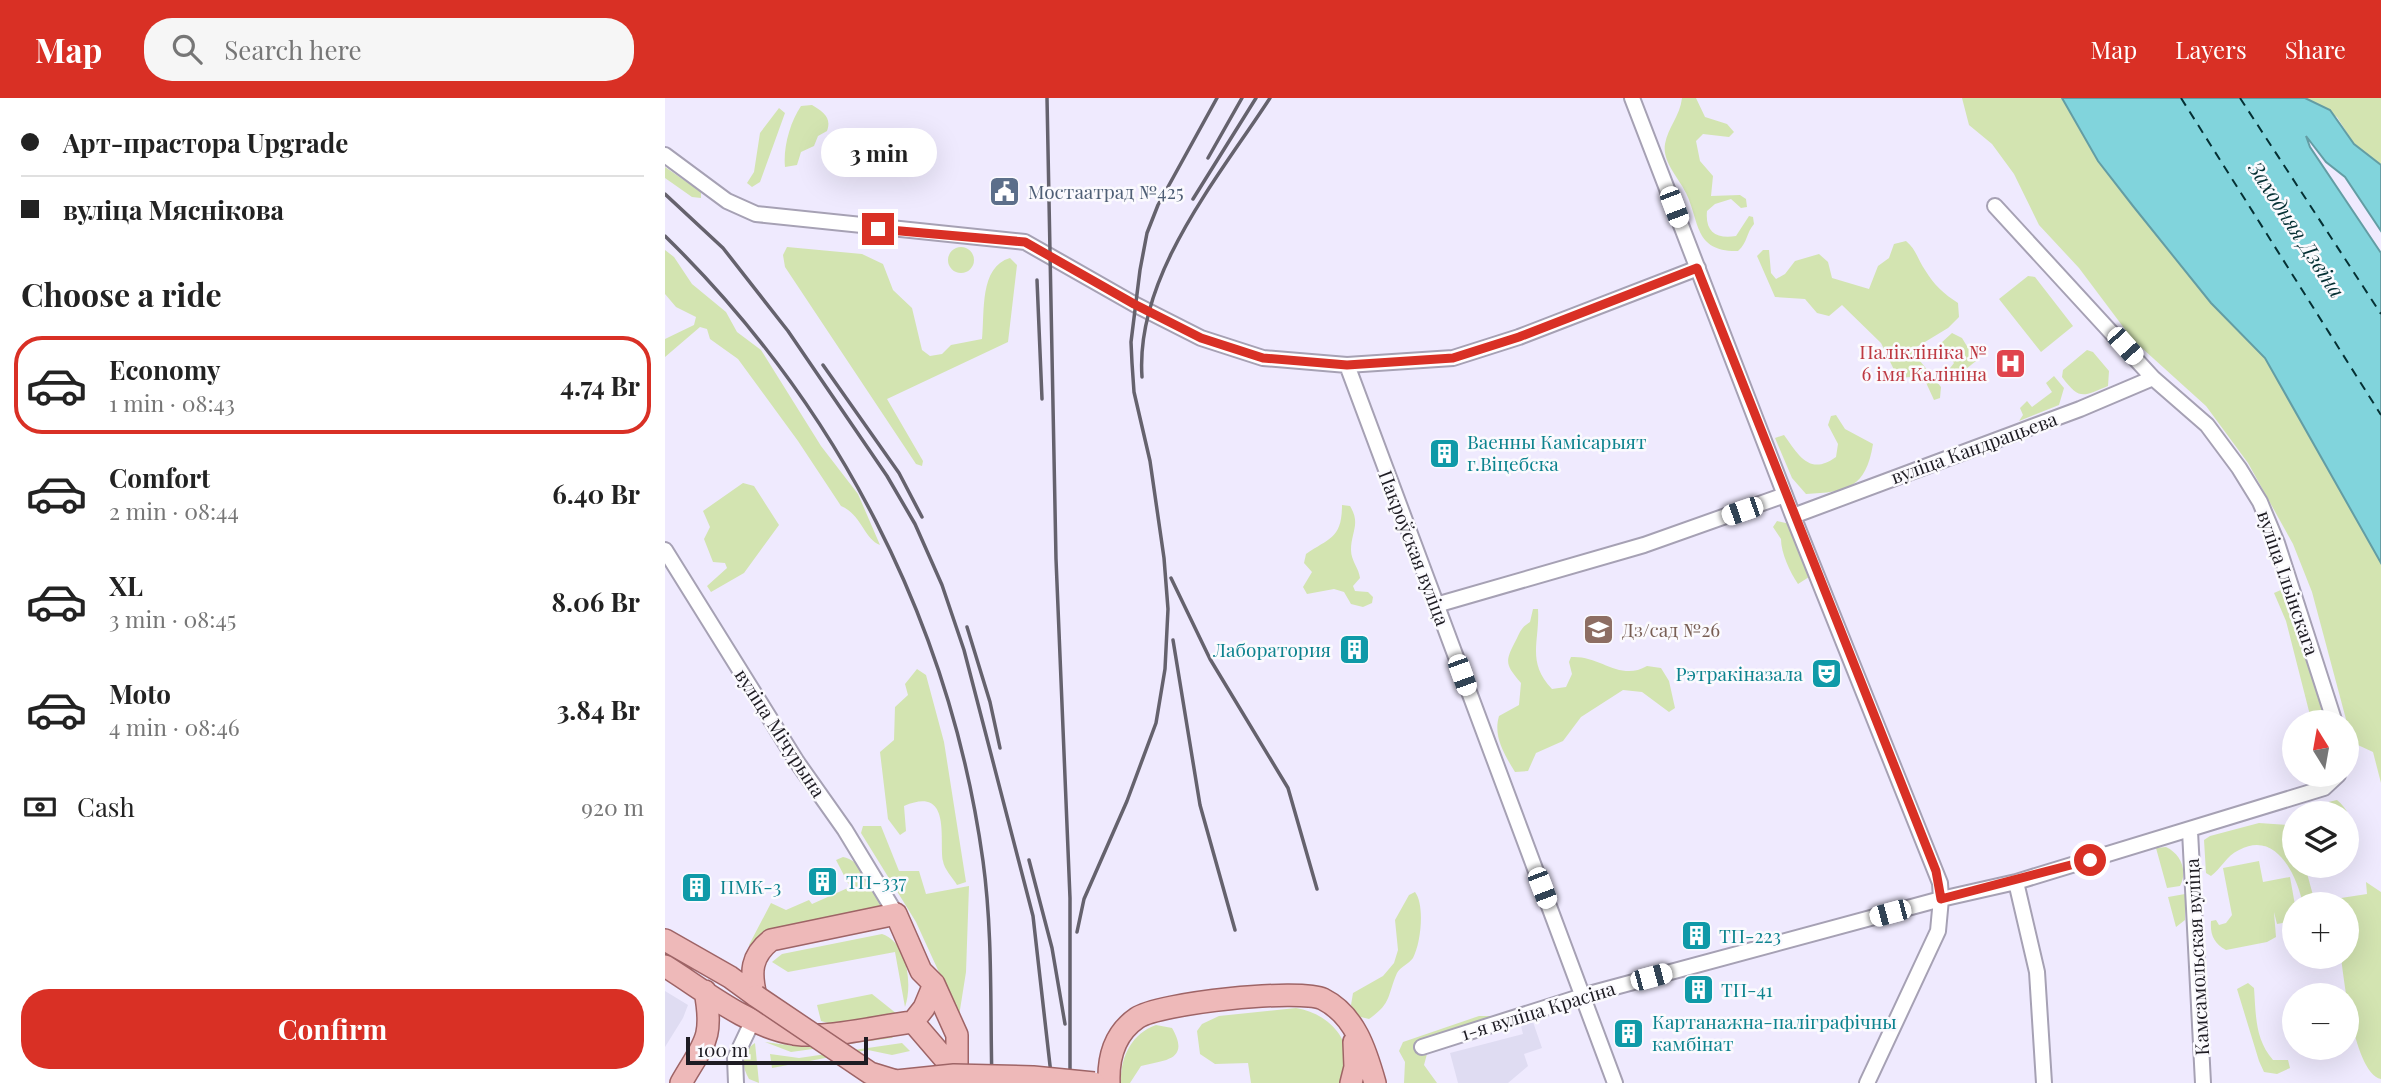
<!DOCTYPE html>
<meta charset="utf-8">
<style>
body{margin:0;font-family:"Playfair Display",serif;background:#f6f6f6;color:#222;height:100vh;display:flex;flex-direction:column;font-size:26px;white-space:nowrap}
*{box-sizing:border-box;margin:0}
p{font-size:23px;color:#767676}
.icon{flex:none;width:38px;height:38px;fill:none;stroke:currentColor;stroke-width:2;stroke-linecap:round;stroke-linejoin:round}
.map{position:relative;flex:1;overflow:hidden}
.details{display:flex;flex-direction:column;background:#fff;width:665px}
.details>*{flex:none}
.banner{display:grid;align-content:center;height:154px;padding:0 21px;background:#fff}
.needle{width:46px;rotate:349deg}
.fabs{position:absolute;left:1617px;top:612px;display:grid;gap:14px}
.fabs a{display:grid;place-items:center;width:77px;height:77px;border-radius:50%;background:#fff;box-shadow:0 7px 28px #0002;font-size:35px}
.scale{position:absolute;left:21px;bottom:18px;width:182px;box-sizing:border-box;padding-left:7px;border:4px solid #1e1c23;border-top:0;font-size:19px;line-height:24px;white-space:nowrap;color:#1e1c23;-webkit-text-stroke:5px #fbfafe;paint-order:stroke}
.end{position:absolute;width:32px;height:32px;margin:-16px;border:9px solid #d93025;background:#fff;box-shadow:0 0 0 4px #fff}
.from{border-radius:50%}
.bubble{position:absolute;height:49px;border-radius:24px;background:#fff;box-shadow:0 7px 28px #0002;font-size:23px;font-weight:700;line-height:49px;text-align:center}
.car{position:absolute;width:21px;height:42px;margin:-21px -10px;border-radius:9px;box-shadow:0 0 5px 2px #0007;background:linear-gradient(#fff 24%,#345 0 40%,#fff 0 76%,#345 0 86%,#fff 0)}
.banner b{display:flex;align-items:center;gap:24px;height:66px;font-size:26px}
.banner b+b{border-top:2px solid #e0e0e0}
.banner i{width:18px;height:18px;background:#222}
ul{padding:0;list-style:none}
li{display:flex;align-items:center;gap:21px;height:98px;margin:0 14px 10px;padding:0 7px;border:4px solid transparent;border-radius:28px}
li div{flex:1}
li b{display:block;font-size:26px}
li em{font-style:normal;font-weight:700}
li.selected{border-color:#d93025}
li>.icon{width:63px;height:63px;stroke-width:1.5}
h2{padding:0 21px;font-size:32px;line-height:84px}
.pay{display:flex;align-items:center;gap:18px;height:77px;padding:0 21px;font-size:26px}
.pay p{margin-inline-start:auto}
.action{display:flex;gap:14px;margin-top:auto;padding:14px 21px}
.action a{flex:1;height:80px;border-radius:28px;background:#d93025;color:#fff;font-size:28px;font-weight:700;line-height:80px;text-align:center}
header{display:flex;align-items:center;gap:42px;box-sizing:border-box;height:98px;padding:0 35px;background:#d93025;color:#fff}
header strong{font-size:33px}
nav{display:flex;gap:38px;margin-inline-start:auto;font-size:24px}
.search{width:490px;height:63px;background:#f6f6f6;display:flex;align-items:center;gap:18px;box-sizing:border-box;padding:0 24px;border-radius:28px;color:#767676;font-size:26px}
main{display:flex;flex:1;min-height:0}
.map>svg:first-child{display:block}
</style>
<header>
<strong>Map</strong>
<div class="search"><svg class="icon" aria-label="search" viewBox="0 0 24 24"><circle cx="10" cy="10" r="6"/><path d="M15 15l6 6"/></svg>Search here</div>
<nav><a>Map</a><a>Layers</a><a>Share</a></nav>
</header>
<main>
<section class="details">
<div class="banner">
<b><i class="from"></i>Арт-прастора Upgrade</b>
<b><i></i>вуліца Мяснікова</b>
</div>
<h2>Choose a ride</h2>
<ul>
<li class="selected"><svg class="icon" aria-label="car" viewBox="0 0 24 24"><path d="M5 17H2v-5l4-1 3-4h7l3 4 3 1v5h-3M9 17h6M6 11h13"/><circle cx="7" cy="17" r="2"/><circle cx="17" cy="17" r="2"/></svg><div><b>Economy</b><p>1 min · 08:43</p></div><em>4.74 Br</em></li>
<li><svg class="icon" aria-label="car" viewBox="0 0 24 24"><path d="M5 17H2v-5l4-1 3-4h7l3 4 3 1v5h-3M9 17h6M6 11h13"/><circle cx="7" cy="17" r="2"/><circle cx="17" cy="17" r="2"/></svg><div><b>Comfort</b><p>2 min · 08:44</p></div><em>6.40 Br</em></li>
<li><svg class="icon" aria-label="car" viewBox="0 0 24 24"><path d="M5 17H2v-5l4-1 3-4h7l3 4 3 1v5h-3M9 17h6M6 11h13"/><circle cx="7" cy="17" r="2"/><circle cx="17" cy="17" r="2"/></svg><div><b>XL</b><p>3 min · 08:45</p></div><em>8.06 Br</em></li>
<li><svg class="icon" aria-label="car" viewBox="0 0 24 24"><path d="M5 17H2v-5l4-1 3-4h7l3 4 3 1v5h-3M9 17h6M6 11h13"/><circle cx="7" cy="17" r="2"/><circle cx="17" cy="17" r="2"/></svg><div><b>Moto</b><p>4 min · 08:46</p></div><em>3.84 Br</em></li>
</ul>
<div class="pay"><svg class="icon" aria-label="cash" viewBox="0 0 24 24"><path d="M3 7h18v10H3z"/><circle cx="12" cy="12" r="2"/></svg>Cash<p>920 m</p></div>
<div class="action"><a>Confirm</a></div>
</section>
<div class="map">
<svg width="1716" height="985" viewBox="0 0 1716 985">
<rect width="100%" height="100%" fill="#efeafe"/>
<path fill="#dfdcf2" d="M0,893L23,907L18,920L0,949Z
M868,924L877,950L859,956L863,968L843,985H793L785,955L858,936L856,928Z"/>
<path fill="#d3e4b1" d="M1017,0H1031L1040,19L1062,26L1069,34L1064,39L1038,36L1031,43L1035,63L1048,78L1046,98L1075,97L1081,101L1082,109L1076,110L1066,101L1050,106L1042,113C1040,134 1051,141 1071,138L1084,118L1088,119L1089,126C1081,135 1083,144 1073,153C1029,154 1035,124 1021,95C1014,80 997,64 1000,46C1003,29 1015,18 1017,0Z
M1297,0H1397L1433,63L1468,108L1546,205L1600,260L1716,465V685L1708,654L1682,642V625L1647,494L1628,446L1583,365L1541,308L1468,242L1414,170L1374,127L1349,76L1327,46L1304,27Z
M1640,0H1716V67L1689,46L1672,19Z
M147,7C158,14 167,19 162,33L153,38L149,48L136,54L132,67L120,69C118,50 125,24 136,8Z
M114,10L120,15L95,84L87,89L82,85L89,74L95,35Z
M0,69L36,94V100L27,99L0,80Z
M1241,143C1251,151 1253,162 1260,172C1269,187 1279,196 1293,205L1294,219L1283,230L1250,250L1251,258L1276,289L1275,300L1269,302L1258,278L1233,280L1216,245L1177,207L1164,218L1152,215L1140,201L1110,199L1092,158L1098,152H1104L1106,175L1111,181L1120,176L1130,163L1154,156L1163,164L1167,180L1204,191L1213,168L1224,160L1229,146Z
M122,149L197,156L218,166L228,192L247,210L257,252L265,258L277,256L286,247L317,241C320,214 314,169 345,160L352,167L343,244L222,301L258,363L257,368L251,366L120,169L118,157Z
M283 162a13 13 0 1 1 26 0a13 13 0 1 1-26 0Z
M0,152L9,159L27,186L61,214L72,234L96,252L156,348L193,396L215,447C199,441 197,417 176,408L133,343L73,261L45,241L42,231L35,229L0,259V241L29,227L31,219L11,209L0,196Z
M1363,178L1370,179L1408,228L1376,254L1334,201Z
M1287,235L1297,240L1311,263L1291,279L1282,274L1289,265L1275,246Z
M1422,252L1428,254L1444,273L1443,288C1418,298 1415,303 1397,279L1398,272Z
M1389,278L1399,290L1394,307L1354,323L1358,317L1355,310L1362,303L1367,309L1387,294L1381,285Z
M1171,317L1180,331L1208,346C1201,390 1182,394 1141,396L1127,380L1110,340L1119,337C1134,358 1145,378 1171,359L1173,346L1163,327L1166,318Z
M78,385L89,388L114,427L79,475L46,494L42,488L62,470L60,465L48,464L39,441L45,429L38,413Z
M677,407L685,408C696,426 686,434 686,452C686,463 694,470 695,480L688,488L690,493L703,494L708,499L707,505L698,509L686,506L679,494L669,491L642,496L638,489L647,474L639,465L641,456C664,440 677,441 677,407Z
M1112,423L1125,426L1144,479L1133,486C1125,474 1116,455 1116,441L1108,429Z
M1618,491C1631,511 1631,536 1640,559C1649,581 1659,602 1667,625H1647L1621,523L1609,495Z
M868,511H873C875,544 861,563 887,591L901,589L907,576L904,564L906,559C935,557 955,584 982,568L996,570L1004,583L1010,610L1004,614L977,594L958,592L916,619L898,643L871,655L863,673L850,674C839,656 828,638 834,618L854,607L856,585C842,568 839,565 849,546C855,536 854,531 865,524Z
M252,571L261,577L279,644L301,784L292,787C288,780 279,771 278,763C274,741 287,687 239,708L241,733L235,737L223,721L215,654L229,642L230,609L243,597L240,586Z
M1672,702C1686,713 1689,730 1685,747H1682V716H1631L1634,711Z
M1629,718V768H1640L1649,801L1644,807L1638,806C1631,776 1611,732 1574,752C1561,758 1556,771 1546,778L1541,775L1539,742L1545,738L1594,725L1623,727Z
M198,728H216L234,773H254L261,796L304,788L301,874L294,918L251,824L196,735Z
M1501,749C1516,756 1523,773 1515,788L1502,790L1491,750Z
M178,759C195,761 219,795 215,811L99,834L87,849L84,847L106,805L121,812L144,802L147,806L185,789L171,762Z
M1594,763L1598,784L1625,779L1630,807L1629,823L1612,826L1609,814L1611,839L1602,844L1561,852C1549,845 1545,837 1546,823L1551,822L1554,827L1561,825L1567,817L1558,770Z
M1701,784L1716,794V981C1690,976 1679,884 1676,859H1682V807H1670L1676,800L1702,796Z
M750,794C760,807 756,845 748,860C744,866 735,869 732,875C722,898 727,905 704,921L692,918L686,907L688,895L718,878L729,865L733,852L730,822L744,797Z
M1520,796V822L1511,829L1503,799Z
M217,836C242,844 248,886 240,909L230,854L123,874L107,864L117,856Z
M1583,885L1589,890C1591,918 1590,941 1608,962H1623L1625,970L1612,976L1599,974L1594,963L1572,891Z
M207,896L232,916L167,926L156,923L152,907Z
M631,910C667,916 695,948 675,985H586L583,965L550,966L535,956L532,933L537,926L554,918Z
M814,918H830L829,926L765,945L759,967L772,985H739L740,964L734,953L738,944Z
M491,927L507,930C526,963 499,962 476,968L465,985H456C455,960 466,936 491,927Z
M231,935L227,940L126,954L100,944L129,948Z
M90,945L94,985L84,981C76,967 76,954 90,945Z
M237,945L245,953L227,957L203,952L107,970L105,956L134,960Z"/>
<path fill="#81d4dc" stroke="#639da4" stroke-width="2" d="M1397,0H1640L1665,12L1689,46L1716,67V133L1680,79L1661,64L1641,38L1645,49L1716,155V465L1600,260L1546,205L1468,108L1433,63Z"/>
<g fill="none" stroke-linecap="round" stroke-linejoin="round">
<path stroke="#053034" stroke-width="2" stroke-dasharray="9 7" stroke-linecap="butt" d="M1516,0L1716,317
M1575,0L1716,216"/>
<defs>
<path id="minor" d="M967,0L1128,418L1275,785L1276,801L1273,833L1202,985
M0,57L62,103L91,116L360,144L469,206L536,240L598,260L682,267L788,260L854,239L1033,170
M1330,108L1488,280L1542,327L1574,370L1595,404L1612,445L1670,625
M682,267L950,985
M1128,418L1415,311L1488,280
M0,452L132,664L180,732L231,816
M771,507L979,447L1120,397
M1525,733L1538,985
M1351,784L1372,874L1379,985
M757,949L924,896L1276,801L1351,784L1659,690L1673,677
M71,985L70,960L88,922"/>
<path id="primary" d="M0,842L65,879L91,898
M0,868C40,893 82,928 129,936C164,941 212,928 248,924L259,910L269,886
M91,898C85,874 86,858 106,842L231,816L256,873L269,886L292,937V985
M248,924L291,974
M16,985C39,945 49,941 40,893
M444,985C443,959 450,935 472,920C493,905 635,890 658,901C690,917 701,953 710,985
M686,985L690,969L689,944"/>
</defs>
<use href="#minor" stroke="#a6a1b4" stroke-width="18"/>
<use href="#primary" stroke="#9e6466" stroke-width="24"/>
<use href="#minor" stroke="#fff" stroke-width="14"/>
<use href="#primary" stroke="#eeb9b9" stroke-width="21"/>
<path stroke="#65626d" stroke-width="3.5" d="M382,0L391,461L405,800V985
M543,60L577,0
M0,96L58,150L123,233L222,378L250,426L277,487L299,552L368,818L387,985
M528,101L591,0
M0,138C172,306 285,524 318,763C328,836 325,911 327,985
M372,182L377,301
M158,267L234,375L257,419
M477,279C470,178 553,80 605,0
M506,480L545,561L623,690L652,791
M302,529L325,604L335,650
M508,542L535,707L570,832
M364,762L387,850L400,926
M412,834L419,801L462,703L491,625L500,571L503,511L499,460L485,363L469,294L467,265L466,244L475,172L482,135L493,107L552,0"/>
<defs>
<path id="primary-bridge" d="M91,898L205,975L231,983L289,977L368,979L429,985"/>
</defs>
<use href="#primary-bridge" stroke="#9e6466" stroke-width="24" stroke-linecap="butt"/>
<use href="#primary-bridge" stroke="#eeb9b9" stroke-width="21"/>
</g>
<g fill="none" stroke-linecap="round" stroke-linejoin="round">
<path stroke="#d93025" stroke-width="9" d="M213,131L360,144L469,206L536,240L598,260L682,267L788,260L854,239L1032,170L1271,773L1276,801L1425,762"/>
</g>
<defs>
<symbol id="civic-square" viewBox="-11 -11 22 22"><rect x="-9" y="-9" width="18" height="18" rx="4" fill="#5c6f8a" stroke="#fbfafe"/><path d="M-.6-6.5H3V-4.5H.6V-3L4-1V1h2V6H-6V1h2V-1L-.6-3ZM-1.2 2.5V6h2.4V2.5Z" fill="#fff"/></symbol>
<symbol id="hospital-square" viewBox="-11 -11 22 22"><rect x="-9" y="-9" width="18" height="18" rx="4" fill="#e0444e" stroke="#fbfafe"/><path d="M-5-5h3v3.5h4V-5h3V5h-3V1.5h-4V5h-3Z" fill="#fff"/></symbol>
<symbol id="building-square" viewBox="-11 -11 22 22"><rect x="-9" y="-9" width="18" height="18" rx="4" fill="#0f9aa8" stroke="#fbfafe"/><path d="M-4-6H4V6H1V3H-1V6H-4ZM-2.5-4.3h1.7v1.8h-1.7ZM.8-4.3h1.7v1.8H.8ZM-2.5-1h1.7V.8h-1.7ZM.8-1h1.7V.8H.8Z" fill="#fff"/></symbol>
<symbol id="school-square" viewBox="-11 -11 22 22"><rect x="-9" y="-9" width="18" height="18" rx="4" fill="#8d6e63" stroke="#fbfafe"/><path d="M0-5L7-2L0 1L-7-2ZM-4 1L0 2.5L4 1V4Q0 6-4 4Z" fill="#fff"/></symbol>
<symbol id="theatre-square" viewBox="-11 -11 22 22"><rect x="-9" y="-9" width="18" height="18" rx="4" fill="#0f9aa8" stroke="#fbfafe"/><path d="M-5-5.5Q0-4 5-5.5V0Q5 5 0 6Q-5 5-5 0ZM-3.3-2.5H-1v1.5H-3.3ZM1-2.5H3.3v1.5H1ZM-2.8 1Q0 5.5 2.8 1Z" fill="#fff"/></symbol>
</defs>
<g fill-rule="evenodd">
<use href="#civic-square" x="322" y="76" width="35" height="35"/>
<use href="#hospital-square" x="1328" y="248" width="35" height="35"/>
<use href="#building-square" x="762" y="338" width="35" height="35"/>
<use href="#school-square" x="916" y="514" width="35" height="35"/>
<use href="#building-square" x="672" y="534" width="35" height="35"/>
<use href="#theatre-square" x="1144" y="558" width="35" height="35"/>
<use href="#building-square" x="140" y="766" width="35" height="35"/>
<use href="#building-square" x="14" y="772" width="35" height="35"/>
<use href="#building-square" x="1014" y="820" width="35" height="35"/>
<use href="#building-square" x="1016" y="874" width="35" height="35"/>
<use href="#building-square" x="946" y="918" width="35" height="35"/>
</g>
<g text-anchor="middle" stroke-width="5" stroke-linejoin="round" paint-order="stroke">
<g font-size="19" fill="#4e5e75" stroke="#fbfafe" text-anchor="start">
<text x="363" y="101">Мостаатрад №425</text>
</g>
<g font-size="19" fill="#be3a42" stroke="#fbfafe" text-anchor="end">
<text x="1322" y="261">Паліклініка №<tspan x="1322" dy="22">6 імя Калініна</tspan></text>
</g>
<g font-size="19" fill="#0d838f" stroke="#fbfafe" text-anchor="start">
<text x="802" y="351">Ваенны Камісарыят<tspan x="802" dy="22">г.Віцебска</tspan></text>
<text x="666" y="559" text-anchor="end">Лаборатория</text>
<text x="1138" y="583" text-anchor="end">Рэтракіназала</text>
<text x="181" y="791">ТП-337</text>
<text x="55" y="796">ПМК-3</text>
<text x="1054" y="845">ТП-223</text>
<text x="1056" y="899">ТП-41</text>
<text x="987" y="931">Картанажна-паліграфічны<tspan x="987" dy="22">камбінат</tspan></text>
</g>
<g font-size="19" fill="#1e1c23" stroke="#fbfafe">
<text transform="translate(1309 350) rotate(-20)" y="7">вуліца Кандрацьева</text>
<text transform="translate(749 450) rotate(69)" y="7">Пакроўская вуліца</text>
<text transform="translate(1623 485) rotate(71)" y="7">вуліца Ільінскага</text>
<text transform="translate(115 635) rotate(57)" y="7">вуліца Мічурына</text>
<text transform="translate(1532 859) rotate(-93)" y="7">Камсамольская вуліца</text>
<text transform="translate(873 913) rotate(-17)" y="7">1-я вуліца Красіна</text>
</g>
<g font-size="19" fill="#785e54" stroke="#fbfafe" text-anchor="start">
<text x="957" y="539">Дз/сад №26</text>
</g>
<g font-size="21" font-style="italic" fill="#053034" stroke="#fbfafe">
<text transform="translate(1631 132) rotate(57)" y="7">Заходняя Дзвіна</text>
</g>
</g>
</svg>
<div class="fabs">
<a><svg class="needle" viewBox="-14 -14 28 28"><path d="M0-13l5 13h-10z" fill="#e53935"/><path d="M0 13l5-13h-10z" fill="#767676"/></svg></a>
<a><svg class="icon" aria-label="layers" viewBox="0 0 24 24"><path d="M12 4l9 5-9 5-9-5zM3 14l9 5 9-5"/></svg></a>
<a>+</a>
<a>−</a>
</div>
<div class="scale">100 m</div>
<i class="end from" style="left:1425px;top:762px"></i>
<i class="end" style="left:213px;top:131px"></i>
<div class="bubble" style="left:156px;top:30px;width:116px">3 min</div>
<i class="car" style="left:1009px;top:109px;rotate:159deg"></i>
<i class="car" style="left:1460px;top:248px;rotate:138deg"></i>
<i class="car" style="left:1077px;top:413px;rotate:251deg"></i>
<i class="car" style="left:797px;top:577px;rotate:160deg"></i>
<i class="car" style="left:877px;top:790px;rotate:159deg"></i>
<i class="car" style="left:1225px;top:815px;rotate:255deg"></i>
<i class="car" style="left:986px;top:879px;rotate:75deg"></i>
</div>
</main>
